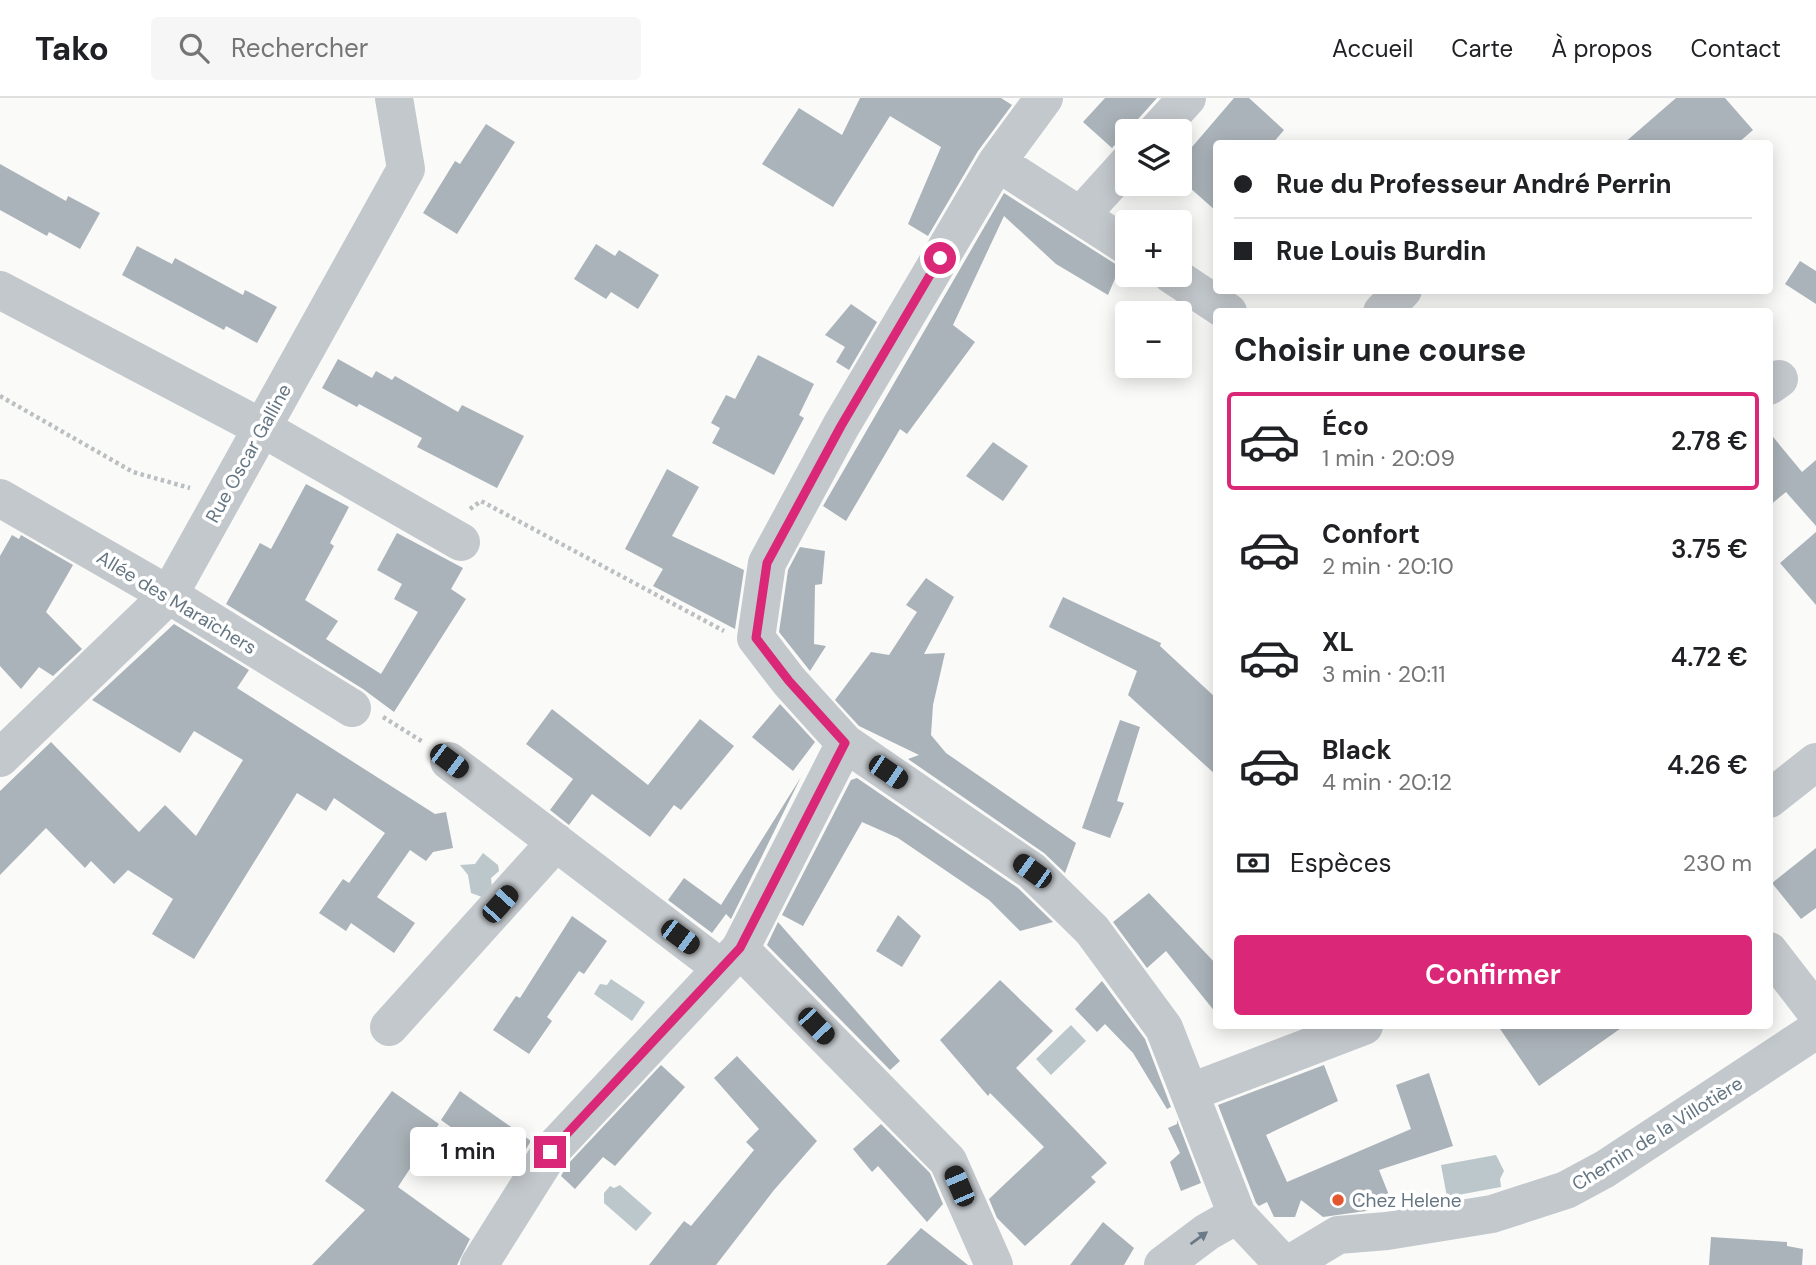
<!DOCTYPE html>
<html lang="fr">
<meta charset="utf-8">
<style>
body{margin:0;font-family:"DM Sans",sans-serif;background:#f6f6f6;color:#202124;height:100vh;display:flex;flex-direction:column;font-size:26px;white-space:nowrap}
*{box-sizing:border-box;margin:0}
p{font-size:23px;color:#757577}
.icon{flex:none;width:38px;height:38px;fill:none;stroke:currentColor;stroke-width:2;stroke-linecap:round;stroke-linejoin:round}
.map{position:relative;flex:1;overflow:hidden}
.sheet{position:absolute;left:1213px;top:210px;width:560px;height:721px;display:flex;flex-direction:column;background:#fff;border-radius:7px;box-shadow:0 4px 18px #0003}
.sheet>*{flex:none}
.guide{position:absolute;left:1213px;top:42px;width:560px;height:154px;border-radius:7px;box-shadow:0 4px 18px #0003;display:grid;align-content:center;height:154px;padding:0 21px;background:#fff}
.tools{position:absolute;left:1115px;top:21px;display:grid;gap:14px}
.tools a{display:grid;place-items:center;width:77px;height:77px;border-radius:7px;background:#fff;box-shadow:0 4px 18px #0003;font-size:35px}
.end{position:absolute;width:32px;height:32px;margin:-16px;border:9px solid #db2777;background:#fff;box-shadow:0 0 0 4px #fff}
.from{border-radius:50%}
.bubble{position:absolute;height:49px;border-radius:7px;background:#fff;box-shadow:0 4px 18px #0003;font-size:23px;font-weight:600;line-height:49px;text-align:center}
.car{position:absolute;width:21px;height:42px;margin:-21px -10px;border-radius:9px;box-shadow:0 0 5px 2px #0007;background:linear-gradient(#222 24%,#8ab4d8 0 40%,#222 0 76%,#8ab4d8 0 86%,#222 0)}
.guide b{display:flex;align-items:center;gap:24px;height:66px;font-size:26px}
.guide b+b{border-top:2px solid #e0e0e0}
.guide i{width:18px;height:18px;background:#202124}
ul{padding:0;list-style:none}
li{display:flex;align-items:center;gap:21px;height:98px;margin:0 14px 10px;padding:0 7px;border:4px solid transparent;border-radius:7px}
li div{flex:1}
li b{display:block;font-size:26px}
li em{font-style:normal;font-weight:600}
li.active{border-color:#db2777}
li>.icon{width:63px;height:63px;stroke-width:1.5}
h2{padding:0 21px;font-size:32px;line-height:84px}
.pay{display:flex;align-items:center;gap:18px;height:77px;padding:0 21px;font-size:26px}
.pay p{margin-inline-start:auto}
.button{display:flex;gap:14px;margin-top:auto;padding:14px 21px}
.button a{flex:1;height:80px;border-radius:7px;background:#db2777;color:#fff;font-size:28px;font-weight:600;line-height:80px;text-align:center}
header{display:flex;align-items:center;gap:42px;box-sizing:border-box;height:98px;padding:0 35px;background:#fff;border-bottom:2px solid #e0e0e0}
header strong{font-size:33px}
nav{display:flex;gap:38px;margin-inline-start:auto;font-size:24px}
.search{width:490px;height:63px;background:#f6f6f6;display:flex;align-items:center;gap:18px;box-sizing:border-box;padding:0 24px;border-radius:7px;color:#757577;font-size:26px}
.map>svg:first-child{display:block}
</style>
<header>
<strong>Tako</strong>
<div class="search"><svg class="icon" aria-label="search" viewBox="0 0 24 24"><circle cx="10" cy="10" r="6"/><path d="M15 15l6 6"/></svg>Rechercher</div>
<nav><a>Accueil</a><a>Carte</a><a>À propos</a><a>Contact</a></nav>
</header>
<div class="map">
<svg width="1816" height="1167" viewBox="0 0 1816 1167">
<rect width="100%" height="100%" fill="#fafaf8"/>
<path fill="#bbc7cb" d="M483,755L498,767L499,773L491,780L492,790L482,799L471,795L468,777L460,767L475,766Z
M611,881L645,904L632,923L594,896L600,886L607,887Z
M1071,927L1086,943L1051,977L1036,961Z
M1496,1057L1504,1073L1500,1081L1501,1089L1447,1099L1441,1067Z
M620,1087L652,1115L636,1133L604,1105V1095L610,1088L614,1090Z"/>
<path fill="#aab3b9" d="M860,0H1001L1012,7L978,53L928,138L908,126L941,49L890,18L833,109L762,66L799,10L842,37Z
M1105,0H1157L1112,50L1083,24Z
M1234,0H1249L1284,32L1272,46H1216V113L1180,81V63Z
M1676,0H1725L1753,32L1737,46H1623Z
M486,26L515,44L457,136L423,115L455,63L460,66Z
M0,66L66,103L68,98L100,115L80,151L49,134L47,138L0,112Z
M1004,95L1120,169L1108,197L1056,166L1004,118L953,227L975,244L907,336L900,331L846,423L823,408Z
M596,146L615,158L619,152L659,177L638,211L611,194L606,201L574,181Z
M137,148L172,166L175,160L243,197L245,192L277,209L257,245L226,228L224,232L122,177Z
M1800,163L1816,173V206L1785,186Z
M851,206L877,224L849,272L836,264L845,249L825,237Z
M758,257L814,286L799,317L804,320L774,377L712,345L720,330L711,325L726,297L735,301Z
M338,261L372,280L376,273L392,282L395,278L458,314L462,307L524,338L497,390L417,349L422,340L359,306L357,309L322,290Z
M1769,334L1802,374L1816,362V428L1786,394L1769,408Z
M993,344L1028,368L1003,403L966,378Z
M667,371L699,389L672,438L744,472L735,531L653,488L663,471L625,451Z
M306,386L349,409L330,445L334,448L305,502L338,523L326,541L381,576L418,514L394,501L402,486L377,472L397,435L463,470L451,491L466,501L394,614L363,591L226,506L260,445L271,451Z
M1816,434V507L1780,465Z
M12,437L19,441L21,437L73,467L46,514L82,551L53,578L39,569L21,591L0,568V458Z
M800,449L825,453L822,486L815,487L814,546L826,548L810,573L779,534L788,472Z
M926,480L954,499L924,556L945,555L933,607L931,637L946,655L1076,745L1065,775L1044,755L908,661L919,657L859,628L835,602L871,554L889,557L917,514L906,507Z
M1063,499L1161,545L1160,548L1216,600V677L1128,597L1137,573L1049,529Z
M174,526L249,572L237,590L435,716L446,714L453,750L433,754L426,763L410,752L377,799L415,825L394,855L351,825L346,833L319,815L343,781L349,785L385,735L334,700L326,713L297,695L194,861L152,836L173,801L128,772L114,786L91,763L85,770L46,730L0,777V693L51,644L139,734L165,707L196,738L243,662L194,633L180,655L92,602Z
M780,606L815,644L793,673L752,639Z
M552,611L648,687L700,621L734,648L681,712L674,707L650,739L592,696L569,727L550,712L573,681L526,646Z
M1120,622L1140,629L1117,703L1124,705L1110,740L1082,730Z
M801,679L731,821L726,816L712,835L668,802L684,780L721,807Z
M857,680L1018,790L1053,824L1020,833L989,802L898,740L862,724L803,828L782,817L851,682Z
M1816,750V810L1801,821L1772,785Z
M1149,795L1216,866V915L1166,853L1147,870L1113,824Z
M898,817L921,838L902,869L876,853Z
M572,818L607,843L584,876L579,873L547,919L552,923L529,956L493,932L516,898L520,900Z
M778,824L900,963L890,972L767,847Z
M1000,882L1053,933L1016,970L1107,1065L1091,1079L1096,1084L1025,1148L997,1120L989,1101L1044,1049L990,995L988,998L940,942Z
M1102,883L1145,941L1171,1009L1167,1011L1133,955L1105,926L1097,934L1075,911Z
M1498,928H1624L1539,988Z
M737,958L817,1043L774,1092L716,1167H649L684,1123L691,1128L754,1052L746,1044L759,1031L714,980Z
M661,967L685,989L615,1068L603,1059L575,1091L561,1078L567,1067Z
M1324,967L1338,1003L1266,1037L1287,1084L1411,1031L1396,987L1429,975L1453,1048L1379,1072L1391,1102L1366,1113L1323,1119L1301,1102L1295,1119H1274L1267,1104L1259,1108L1256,1105L1218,1007Z
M392,993L439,1026L398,1089L470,1141L457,1167H312L365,1112L325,1083Z
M460,993L531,1043L512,1073L441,1022Z
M1177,1022L1201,1085L1181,1093L1170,1064L1180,1055L1168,1030L1177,1026Z
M881,1026L930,1075L943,1106L927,1124L878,1068L872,1074L853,1051Z
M1103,1124L1134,1150L1124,1167H1070Z
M921,1130L968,1167H886Z
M1711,1139L1787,1144V1148L1803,1151L1802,1167H1709Z"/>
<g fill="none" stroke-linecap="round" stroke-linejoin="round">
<path stroke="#bbbfc2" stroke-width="4.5" stroke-dasharray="3.5 3.5" stroke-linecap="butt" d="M0,298L133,374L190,390
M470,411L481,403L724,533
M383,619L423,644"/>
<path stroke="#c3c8cc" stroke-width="38" d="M1044,0L997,64L841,328L767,465L756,540L789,583L845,645L1032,773L1092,832L1164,930L1237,1117L1284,1167
M1157,33L1187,0
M997,64L1127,148
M1080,118L1127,66
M1172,177L1228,214
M0,192L262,330L461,444
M1382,214L1403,192
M1769,288L1779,281
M0,400L169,497L352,610
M0,660L169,497L406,71L394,0
M449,663L721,870
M1769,701L1816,664
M740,851L948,1063L994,1167
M1769,853L1816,914
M389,929L556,744
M1191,994L1364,928
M479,1167L550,1054L740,851L845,645
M1163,1167L1207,1134L1237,1117
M1288,1167L1338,1137L1387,1133L1492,1116L1566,1092L1605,1071L1816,932"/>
</g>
<defs><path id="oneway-solid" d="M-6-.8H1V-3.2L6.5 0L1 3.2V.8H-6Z" transform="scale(1.75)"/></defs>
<use fill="#6a7a87" href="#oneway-solid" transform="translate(1199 1140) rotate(-36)"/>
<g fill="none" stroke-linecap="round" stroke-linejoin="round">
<path stroke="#db2777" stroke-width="9" d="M550,1054L740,850L845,645L789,583L756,540L767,465L841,328L940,160"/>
</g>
<circle fill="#e4572e" stroke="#fff" stroke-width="2.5" cx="1338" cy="1102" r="7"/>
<g text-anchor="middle" stroke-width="7" stroke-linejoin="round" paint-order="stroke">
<g font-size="19" fill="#657683" stroke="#fff">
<text transform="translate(248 355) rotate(-61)" y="7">Rue Oscar Galline</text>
<text transform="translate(177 504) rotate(31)" y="7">Allée des Maraîchers</text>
<text transform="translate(1657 1035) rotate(-32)" y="7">Chemin de la Villotière</text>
</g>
<g font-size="19" fill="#657683" stroke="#fff" text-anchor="start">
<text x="1352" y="1109">Chez Helene</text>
</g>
</g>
</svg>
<div class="tools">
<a><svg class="icon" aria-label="layers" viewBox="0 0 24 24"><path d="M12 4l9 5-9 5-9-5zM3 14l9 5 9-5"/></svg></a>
<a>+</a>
<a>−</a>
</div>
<i class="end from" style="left:940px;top:160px"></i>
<i class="end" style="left:550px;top:1054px"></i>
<div class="bubble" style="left:410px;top:1029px;width:116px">1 min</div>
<i class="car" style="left:449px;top:663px;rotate:127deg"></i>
<i class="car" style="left:888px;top:674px;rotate:124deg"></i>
<i class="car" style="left:1032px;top:773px;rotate:306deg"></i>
<i class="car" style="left:500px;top:806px;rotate:42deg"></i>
<i class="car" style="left:680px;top:839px;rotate:127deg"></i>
<i class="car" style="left:816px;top:928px;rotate:136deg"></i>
<i class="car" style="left:959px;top:1088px;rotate:337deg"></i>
<div class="guide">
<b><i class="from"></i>Rue du Professeur André Perrin</b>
<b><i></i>Rue Louis Burdin</b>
</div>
<section class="sheet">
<h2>Choisir une course</h2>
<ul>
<li class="active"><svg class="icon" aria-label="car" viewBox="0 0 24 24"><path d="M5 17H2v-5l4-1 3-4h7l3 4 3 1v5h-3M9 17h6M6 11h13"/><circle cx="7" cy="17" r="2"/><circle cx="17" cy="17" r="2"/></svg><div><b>Éco</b><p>1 min · 20:09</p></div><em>2.78 €</em></li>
<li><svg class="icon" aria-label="car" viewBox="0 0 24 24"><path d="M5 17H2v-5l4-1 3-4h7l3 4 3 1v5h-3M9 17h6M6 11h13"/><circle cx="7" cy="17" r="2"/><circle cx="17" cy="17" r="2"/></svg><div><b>Confort</b><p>2 min · 20:10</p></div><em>3.75 €</em></li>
<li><svg class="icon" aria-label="car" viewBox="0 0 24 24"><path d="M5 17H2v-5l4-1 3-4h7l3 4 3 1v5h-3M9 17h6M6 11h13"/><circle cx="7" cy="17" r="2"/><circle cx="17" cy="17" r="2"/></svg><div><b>XL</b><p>3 min · 20:11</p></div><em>4.72 €</em></li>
<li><svg class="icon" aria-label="car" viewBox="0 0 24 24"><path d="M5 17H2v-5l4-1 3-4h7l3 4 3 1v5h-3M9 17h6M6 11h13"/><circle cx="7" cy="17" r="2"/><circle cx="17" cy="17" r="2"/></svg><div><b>Black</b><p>4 min · 20:12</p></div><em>4.26 €</em></li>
</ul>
<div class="pay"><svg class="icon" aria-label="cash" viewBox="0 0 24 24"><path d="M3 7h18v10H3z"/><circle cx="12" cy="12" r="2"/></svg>Espèces<p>230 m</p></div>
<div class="button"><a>Confirmer</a></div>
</section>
</div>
